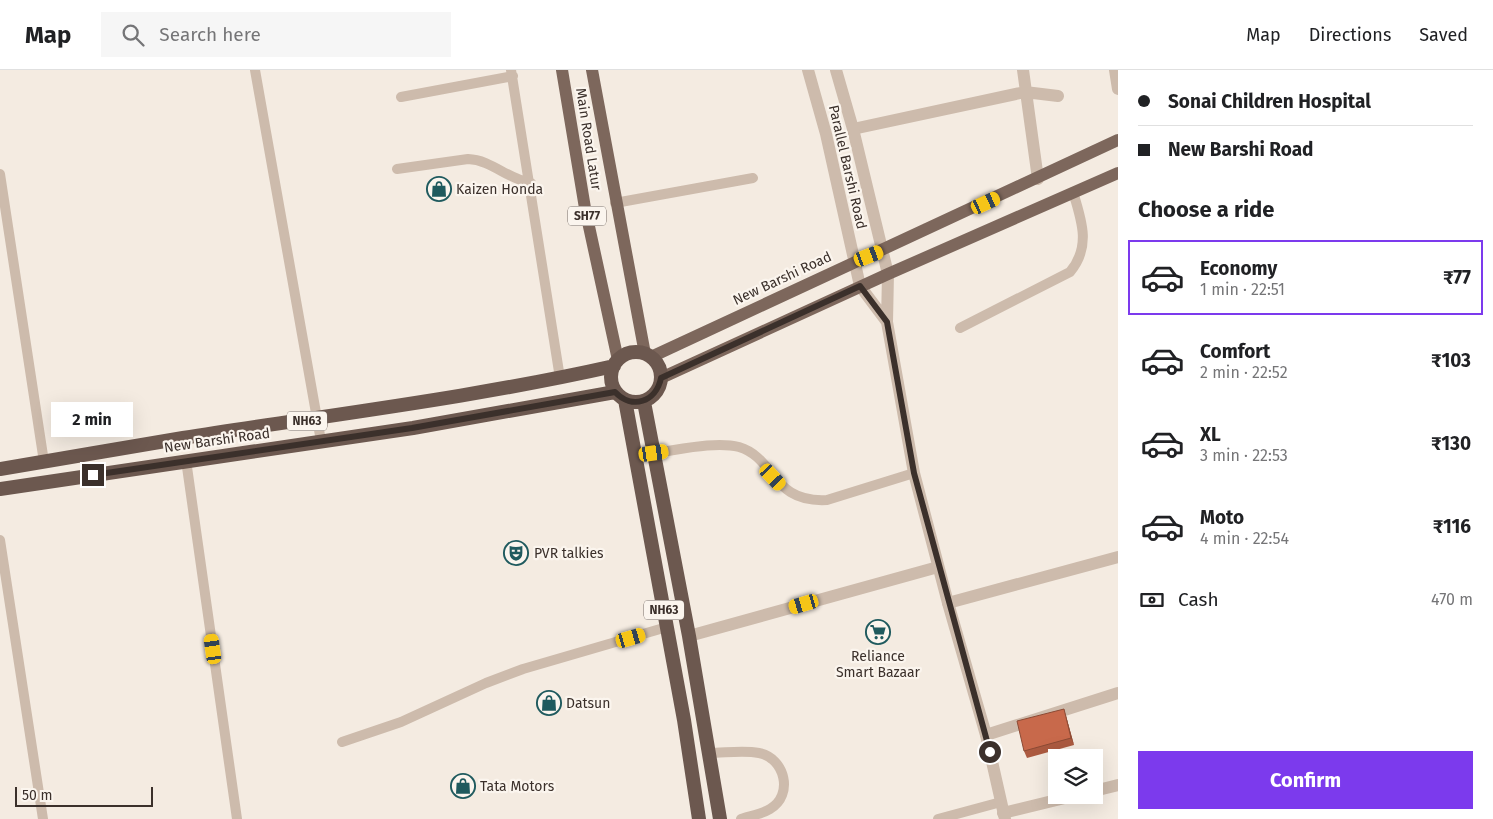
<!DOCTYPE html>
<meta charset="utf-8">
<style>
body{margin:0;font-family:"Fira Sans",sans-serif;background:#f6f6f6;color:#202124;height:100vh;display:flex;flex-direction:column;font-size:19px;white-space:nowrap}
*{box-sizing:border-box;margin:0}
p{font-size:16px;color:#757577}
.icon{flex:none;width:28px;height:28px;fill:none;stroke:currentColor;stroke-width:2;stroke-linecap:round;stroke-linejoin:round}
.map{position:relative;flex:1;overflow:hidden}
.side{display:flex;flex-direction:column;background:#fff;width:375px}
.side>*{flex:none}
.guide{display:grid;align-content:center;height:110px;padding:0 20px;background:#fff}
.controls{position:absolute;left:1048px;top:679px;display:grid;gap:10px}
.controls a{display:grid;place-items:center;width:55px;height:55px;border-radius:0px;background:#fff;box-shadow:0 5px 20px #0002;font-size:25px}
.scale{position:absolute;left:15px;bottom:12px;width:138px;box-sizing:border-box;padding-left:5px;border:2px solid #3b302b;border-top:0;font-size:14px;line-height:18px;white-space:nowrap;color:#3b302b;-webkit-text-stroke:4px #fbf5ee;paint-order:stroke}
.end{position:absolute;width:22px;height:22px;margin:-11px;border:6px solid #3b302b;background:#fff;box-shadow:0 0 0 2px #fff}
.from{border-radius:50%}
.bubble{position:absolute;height:35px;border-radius:0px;background:#fff;box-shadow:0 5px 20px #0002;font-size:16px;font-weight:700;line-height:35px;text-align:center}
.car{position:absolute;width:15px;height:30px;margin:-15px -8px;border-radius:6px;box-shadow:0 0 4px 1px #0007;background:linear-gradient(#f5c518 24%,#345 0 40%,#f5c518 0 76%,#345 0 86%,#f5c518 0)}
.guide b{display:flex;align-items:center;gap:18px;height:48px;font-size:19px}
.guide b+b{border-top:1px solid #e0e0e0}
.guide i{width:12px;height:12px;background:#202124}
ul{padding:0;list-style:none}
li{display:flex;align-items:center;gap:15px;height:75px;margin:0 10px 8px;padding:0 10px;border:2px solid transparent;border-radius:0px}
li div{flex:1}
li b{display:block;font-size:19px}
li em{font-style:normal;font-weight:700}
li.on{border-color:#7c3aed}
li>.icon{width:45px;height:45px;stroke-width:1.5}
h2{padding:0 20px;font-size:22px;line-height:60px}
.pay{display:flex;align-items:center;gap:12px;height:55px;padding:0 20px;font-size:19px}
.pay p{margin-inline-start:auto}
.primary-button{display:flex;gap:10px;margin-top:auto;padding:10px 20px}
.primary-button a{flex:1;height:58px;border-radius:0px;background:#7c3aed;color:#fff;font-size:20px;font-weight:700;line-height:58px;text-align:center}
header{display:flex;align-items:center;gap:30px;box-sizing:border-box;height:70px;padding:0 25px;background:#fff;border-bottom:1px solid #e0e0e0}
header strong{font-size:24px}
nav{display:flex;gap:28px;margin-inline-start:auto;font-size:18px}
.search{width:350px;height:45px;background:#f6f6f6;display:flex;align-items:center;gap:12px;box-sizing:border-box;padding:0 18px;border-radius:0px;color:#757577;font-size:19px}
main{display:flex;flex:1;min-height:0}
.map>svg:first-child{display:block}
</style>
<header>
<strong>Map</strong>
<div class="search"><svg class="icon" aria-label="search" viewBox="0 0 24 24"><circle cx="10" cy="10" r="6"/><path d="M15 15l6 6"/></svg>Search here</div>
<nav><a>Map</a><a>Directions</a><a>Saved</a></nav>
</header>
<main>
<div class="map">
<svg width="1118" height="749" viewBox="0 0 1118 749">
<rect width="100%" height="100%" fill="#f4ebe1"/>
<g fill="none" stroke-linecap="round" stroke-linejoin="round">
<path stroke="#cdbbac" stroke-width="10" d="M255,0L321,371
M511,0L560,308
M401,27L513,6
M397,99L468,89C492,90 507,109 531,113
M0,104L44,392
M615,133L753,108
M960,258L1070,202C1091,177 1082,151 1073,122
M654,383C678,380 715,371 739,377C776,388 771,433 827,430L914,403
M186,390L237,749
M0,470L43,749
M342,672L401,652L486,613L523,599L667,557
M709,683C725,683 743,680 759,683C785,688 794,725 770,739C762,744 750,746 741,749
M938,749L1001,732"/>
<path stroke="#cdbbac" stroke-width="12" d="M1023,0L1038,109
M1115,0L1118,19
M853,59L1025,22L1058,26
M948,533L1118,487
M689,566L938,497
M986,665L1118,623
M1094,721L1118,715
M1003,743L1077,725"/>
<path stroke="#cdbbac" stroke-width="12" d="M808,0L826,64L860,216L887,252
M836,0L853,59L888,204L887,252L914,403L948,533L986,665L1005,749"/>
<path stroke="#7d675c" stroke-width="12" d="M562,0L585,138L618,290
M592,0L645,284
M651,287L1118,70
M661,308L888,204L1118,103"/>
<path stroke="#6c584f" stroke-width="14" d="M611 307a25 25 0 1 1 50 0a25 25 0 1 1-50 0Z
M625,330L684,650L699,749
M644,332L689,566L720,749
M0,399C61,389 122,378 183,368C327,345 472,328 614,296
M0,419L413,358L615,322"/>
</g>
<path fill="#ac5a40" d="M1066,646L1074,675L1027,688L1024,681Z"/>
<path fill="#8c4a34" d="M1064,639L1066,646L1074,675L1071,668Z"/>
<path fill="#c8694b" stroke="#8c4a34" d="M1064,639L1071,668L1024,681L1017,651Z"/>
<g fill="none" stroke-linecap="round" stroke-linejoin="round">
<path stroke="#3b302b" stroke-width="6" d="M93,405L412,358L615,322C632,340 656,332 661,308L860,216L887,252L914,403L990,682"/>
</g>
<defs>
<symbol id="shop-ring" viewBox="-11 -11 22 22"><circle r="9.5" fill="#fbf5ee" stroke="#1f5a5e" stroke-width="1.5"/><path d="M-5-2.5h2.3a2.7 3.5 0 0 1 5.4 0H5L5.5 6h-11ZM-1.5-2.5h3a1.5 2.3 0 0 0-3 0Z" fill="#1f5a5e"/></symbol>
<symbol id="theatre-ring" viewBox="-11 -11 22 22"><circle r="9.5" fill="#fbf5ee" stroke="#1f5a5e" stroke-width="1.5"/><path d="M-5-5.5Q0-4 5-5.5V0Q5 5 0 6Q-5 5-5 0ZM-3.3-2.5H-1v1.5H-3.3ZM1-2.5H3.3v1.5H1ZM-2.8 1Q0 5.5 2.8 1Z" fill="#1f5a5e"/></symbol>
<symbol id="supermarket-ring" viewBox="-11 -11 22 22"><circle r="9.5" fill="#fbf5ee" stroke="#1f5a5e" stroke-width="1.5"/><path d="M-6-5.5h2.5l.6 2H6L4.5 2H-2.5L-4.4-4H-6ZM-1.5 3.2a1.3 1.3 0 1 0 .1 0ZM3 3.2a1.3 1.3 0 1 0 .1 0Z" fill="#1f5a5e"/></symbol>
</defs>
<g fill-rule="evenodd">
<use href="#shop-ring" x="425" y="105" width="28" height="28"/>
<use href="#theatre-ring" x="502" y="469" width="28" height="28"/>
<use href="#supermarket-ring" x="864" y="548" width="28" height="28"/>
<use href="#shop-ring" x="535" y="619" width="28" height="28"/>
<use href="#shop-ring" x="449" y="702" width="28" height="28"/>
</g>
<g text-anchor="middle" stroke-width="4.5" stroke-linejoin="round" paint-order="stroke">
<g fill="#fbf5ee" stroke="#756b66" stroke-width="1">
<rect x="568" y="136.5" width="38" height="19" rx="4"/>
<rect x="287" y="341.5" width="40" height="19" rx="4"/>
<rect x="644" y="530.5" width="40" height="19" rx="4"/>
</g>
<g font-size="12" font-weight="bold" fill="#3b302b">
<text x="587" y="150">SH77</text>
<text x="307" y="355">NH63</text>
<text x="664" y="544">NH63</text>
</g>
<g font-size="14" fill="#3b302b" stroke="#fbf5ee">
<text transform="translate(589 69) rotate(81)" y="5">Main Road Latur</text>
<text transform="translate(848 97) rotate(77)" y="5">Parallel Barshi Road</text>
<text transform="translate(782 208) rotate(-25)" y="5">New Barshi Road</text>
<text transform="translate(217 370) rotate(-8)" y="5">New Barshi Road</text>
</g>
<g font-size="14" fill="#3b302b" stroke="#fbf5ee" text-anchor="start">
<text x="456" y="124">Kaizen Honda</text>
<text x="534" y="488">PVR talkies</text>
<text x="878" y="591" text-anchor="middle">Reliance<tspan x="878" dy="16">Smart Bazaar</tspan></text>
<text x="566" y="638">Datsun</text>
<text x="480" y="721">Tata Motors</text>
</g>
</g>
</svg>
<div class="controls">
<a><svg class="icon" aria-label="layers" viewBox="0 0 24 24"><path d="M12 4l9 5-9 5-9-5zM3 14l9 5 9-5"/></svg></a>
</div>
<div class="scale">50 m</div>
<i class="end from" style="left:990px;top:682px"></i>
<i class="end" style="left:93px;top:405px"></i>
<div class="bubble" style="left:51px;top:332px;width:82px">2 min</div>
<i class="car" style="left:986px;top:133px;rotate:65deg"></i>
<i class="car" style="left:869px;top:186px;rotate:69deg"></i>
<i class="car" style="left:654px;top:383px;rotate:82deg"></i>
<i class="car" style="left:773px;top:407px;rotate:137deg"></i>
<i class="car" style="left:804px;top:534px;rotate:254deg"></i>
<i class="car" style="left:631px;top:568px;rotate:74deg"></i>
<i class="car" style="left:213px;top:579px;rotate:352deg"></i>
</div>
<section class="side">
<div class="guide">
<b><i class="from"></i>Sonai Children Hospital</b>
<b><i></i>New Barshi Road</b>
</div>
<h2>Choose a ride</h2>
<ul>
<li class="on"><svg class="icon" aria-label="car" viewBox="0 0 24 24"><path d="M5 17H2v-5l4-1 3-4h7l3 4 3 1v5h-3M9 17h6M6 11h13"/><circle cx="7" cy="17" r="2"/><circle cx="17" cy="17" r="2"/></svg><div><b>Economy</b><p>1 min · 22:51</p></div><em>₹77</em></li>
<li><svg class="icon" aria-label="car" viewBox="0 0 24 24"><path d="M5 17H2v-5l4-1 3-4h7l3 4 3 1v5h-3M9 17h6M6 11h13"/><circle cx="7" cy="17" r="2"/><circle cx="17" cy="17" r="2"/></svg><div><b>Comfort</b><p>2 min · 22:52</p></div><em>₹103</em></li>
<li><svg class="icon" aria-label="car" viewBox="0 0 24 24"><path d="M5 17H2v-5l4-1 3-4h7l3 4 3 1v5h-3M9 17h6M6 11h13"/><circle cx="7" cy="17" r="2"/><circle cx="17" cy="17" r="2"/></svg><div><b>XL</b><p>3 min · 22:53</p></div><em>₹130</em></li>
<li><svg class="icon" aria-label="car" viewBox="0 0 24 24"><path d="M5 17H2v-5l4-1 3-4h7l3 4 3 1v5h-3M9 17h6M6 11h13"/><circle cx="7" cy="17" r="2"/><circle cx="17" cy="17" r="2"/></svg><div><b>Moto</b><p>4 min · 22:54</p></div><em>₹116</em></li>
</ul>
<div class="pay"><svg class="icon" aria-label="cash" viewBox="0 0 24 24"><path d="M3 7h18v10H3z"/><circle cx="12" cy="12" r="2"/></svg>Cash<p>470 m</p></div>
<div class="primary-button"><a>Confirm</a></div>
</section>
</main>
